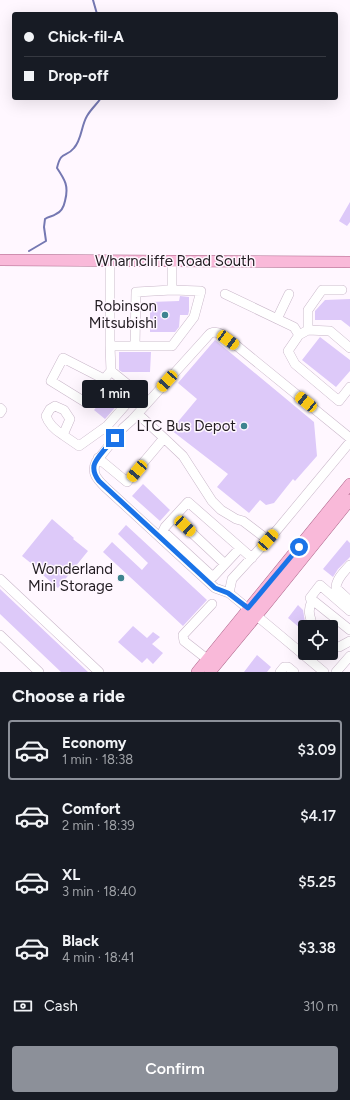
<!DOCTYPE html>
<meta charset="utf-8">
<style>
body{margin:0;font-family:Figtree,sans-serif;background:#20242c;color:#f1f3f6;height:100vh;display:flex;flex-direction:column;font-size:15px;white-space:nowrap}
*{box-sizing:border-box;margin:0}
p{font-size:13px;color:#9ea1a6}
.icon{flex:none;width:22px;height:22px;fill:none;stroke:currentColor;stroke-width:2;stroke-linecap:round;stroke-linejoin:round}
.map{position:relative;height:672px;overflow:hidden}
.panel{display:flex;flex-direction:column;background:#171b24;flex:1}
.panel>*{flex:none}
.top-card{position:absolute;left:12px;top:12px;width:326px;height:88px;border-radius:4px;box-shadow:0 4px 16px #0002;display:grid;align-content:center;height:88px;padding:0 12px;background:#171b24}
.controls{position:absolute;left:298px;top:620px;display:grid;gap:8px}
.controls a{display:grid;place-items:center;width:40px;height:40px;border-radius:4px;background:#171b24;box-shadow:0 4px 16px #0002;font-size:20px}
.end{position:absolute;width:18px;height:18px;margin:-9px;border:5px solid #1a73e8;background:#fff;box-shadow:0 0 0 2px #fff}
.from{border-radius:50%}
.bubble{position:absolute;height:28px;border-radius:4px;background:#171b24;box-shadow:0 4px 16px #0002;font-size:13px;font-weight:600;line-height:28px;text-align:center}
.car{position:absolute;width:12px;height:24px;margin:-12px -6px;border-radius:5px;box-shadow:0 0 3px 1px #0007;background:linear-gradient(#f5c518 24%,#345 0 40%,#f5c518 0 76%,#345 0 86%,#f5c518 0)}
.top-card b{display:flex;align-items:center;gap:14px;height:38px;font-size:15px}
.top-card b+b{border-top:1px solid #363941}
.top-card i{width:10px;height:10px;background:#f1f3f6}
ul{padding:0;list-style:none}
li{display:flex;align-items:center;gap:12px;height:60px;margin:0 8px 6px;padding:0 4px;border:2px solid transparent;border-radius:4px}
li div{flex:1}
li b{display:block;font-size:15px}
li em{font-style:normal;font-weight:600}
li.current{border-color:#8c9099}
li>.icon{width:36px;height:36px;stroke-width:1.5}
h2{padding:0 12px;font-size:18px;line-height:48px}
.pay{display:flex;align-items:center;gap:10px;height:44px;padding:0 12px;font-size:15px}
.pay p{margin-inline-start:auto}
.primary-button{display:flex;gap:8px;margin-top:auto;padding:8px 12px}
.primary-button a{flex:1;height:46px;border-radius:4px;background:#8c9099;color:#fff;font-size:16px;font-weight:600;line-height:46px;text-align:center}
.map>svg:first-child{display:block}
</style>
<div class="map">
<svg width="350" height="672" viewBox="0 0 350 672">
<rect width="100%" height="100%" fill="#fff7ff"/>
<g fill="none" stroke-linecap="round" stroke-linejoin="round">
<path stroke="#7578b2" stroke-width="2" d="M93,0L97,14
M29,251L46,241L44,227L45,219C49,216 52,217 56,214C61,212 64,206 65,201C69,186 65,180 57,168C61,150 66,158 74,148C82,139 81,126 87,116C91,109 97,104 101,98"/>
</g>
<path fill="#ddc9f9" d="M350,202V222L347,226L339,221Z
M180,296L189,297V311L188,315H180L179,327L175,332H150V302L179,301Z
M350,299V327L341,320H315V311L325,300Z
M320,337L350,360V371L336,387L302,360Z
M215,340L314,422L317,456L295,481L293,479L274,503L266,505L260,500L249,513L217,487L228,474L171,430L197,399L178,383Z
M119,352H151L150,372H122L119,370Z
M117,383L128,393L105,419L94,410Z
M143,484L170,510L160,521L132,496Z
M52,519L74,538L73,539L88,551L58,588L36,569L37,568L22,556Z
M126,525L207,600L183,626L103,552L112,542L142,570L148,563L118,534Z
M347,540L350,543V557L338,569L333,577L323,569Z
M0,589L88,672H61L0,614Z
M298,605L303,610L305,622L300,628L288,618Z
M133,626L147,638L153,632L160,637L152,644L163,653L153,664L147,658L142,663L118,642Z
M257,655L271,667L267,672H244Z"/>
<g fill="none" stroke-linecap="round" stroke-linejoin="round">
<defs>
<path id="minor" d="M110,261V346H135L136,292L172,290L201,291L194,317L172,346H135
M172,261V290
M342,290H322L308,310V330L330,331L350,348
M225,294L294,327L299,335
M277,319L289,294
M308,330L299,335L288,351L295,364L339,401L350,387
M104,379L63,358L51,381L85,402L111,371L110,346
M0,408L2,410L0,413
M63,435C55,430 49,425 46,416L50,409L55,406L64,410L70,419L63,435L79,446L107,426L137,392L111,371
M164,438L183,456L212,501L221,510L236,519L243,521L268,540
M350,438L237,346C231,341 220,329 211,333C209,334 208,336 206,338L132,420L123,428L96,462C91,473 97,479 105,487L215,588L229,593L232,579L277,530L350,442
M98,458L127,482L164,438L138,414
M175,517L225,564
M163,531L213,577L240,548
M160,537L165,527L188,502L252,558
M350,565C344,572 336,579 336,588L350,601
M0,579L99,672
M229,593L269,626L324,672
M312,601C307,611 310,616 313,627
M350,611L320,585L310,598L350,630
M0,635L39,672
M331,647H339L350,641
M207,659L184,641L183,635L212,604
M280,672L284,667H288L294,672
M336,672L350,656"/>
<path id="major" d="M0,260L350,262
M197,672L350,484
M210,672L267,603L350,500"/>
</defs>
<use href="#minor" stroke="#c9b7c9" stroke-width="10"/>
<use href="#major" stroke="#ab6488" stroke-width="12"/>
<use href="#minor" stroke="#fff" stroke-width="9"/>
<use href="#major" stroke="#f9b9d9" stroke-width="11"/>
</g>
<g fill="none" stroke-linecap="round" stroke-linejoin="round">
<path stroke="#1a73e8" stroke-width="5" d="M115,438C109,445 95,458 94,466C93,472 96,477 99,481L215,588L228,593L248,608L299,547"/>
</g>
<g fill="#3e848f" stroke="#fff7ff" stroke-width="1.5">
<circle cx="165" cy="315" r="4"/>
<circle cx="244" cy="426" r="4"/>
<circle cx="121" cy="578" r="4"/>
</g>
<g text-anchor="middle" stroke-width="3" stroke-linejoin="round" paint-order="stroke">
<g font-size="15" fill="#221c22" stroke="#fff7ff">
<text x="175" y="266">Wharncliffe Road South</text>
</g>
<g font-size="15" fill="#221c22" stroke="#fff7ff" text-anchor="end">
<text x="157" y="311">Robinson<tspan x="157" dy="17">Mitsubishi</tspan></text>
<text x="236" y="431">LTC Bus Depot</text>
<text x="113" y="574">Wonderland<tspan x="113" dy="17">Mini Storage</tspan></text>
</g>
</g>
</svg>
<div class="controls">
<a><svg class="icon" aria-label="locate" viewBox="0 0 24 24"><circle cx="12" cy="12" r="6"/><path d="M12 2v4M12 18v4M2 12h4M18 12h4"/></svg></a>
</div>
<i class="end from" style="left:299px;top:547px"></i>
<i class="end" style="left:115px;top:438px"></i>
<div class="bubble" style="left:82px;top:380px;width:66px">1 min</div>
<i class="car" style="left:228px;top:340px;rotate:126deg"></i>
<i class="car" style="left:167px;top:381px;rotate:222deg"></i>
<i class="car" style="left:306px;top:402px;rotate:309deg"></i>
<i class="car" style="left:137px;top:471px;rotate:220deg"></i>
<i class="car" style="left:185px;top:526px;rotate:133deg"></i>
<i class="car" style="left:268px;top:540px;rotate:42deg"></i>
<div class="top-card">
<b><i class="from"></i>Chick-fil-A</b>
<b><i></i>Drop-off</b>
</div>
</div>
<section class="panel">
<h2>Choose a ride</h2>
<ul>
<li class="current"><svg class="icon" aria-label="car" viewBox="0 0 24 24"><path d="M5 17H2v-5l4-1 3-4h7l3 4 3 1v5h-3M9 17h6M6 11h13"/><circle cx="7" cy="17" r="2"/><circle cx="17" cy="17" r="2"/></svg><div><b>Economy</b><p>1 min · 18:38</p></div><em>$3.09</em></li>
<li><svg class="icon" aria-label="car" viewBox="0 0 24 24"><path d="M5 17H2v-5l4-1 3-4h7l3 4 3 1v5h-3M9 17h6M6 11h13"/><circle cx="7" cy="17" r="2"/><circle cx="17" cy="17" r="2"/></svg><div><b>Comfort</b><p>2 min · 18:39</p></div><em>$4.17</em></li>
<li><svg class="icon" aria-label="car" viewBox="0 0 24 24"><path d="M5 17H2v-5l4-1 3-4h7l3 4 3 1v5h-3M9 17h6M6 11h13"/><circle cx="7" cy="17" r="2"/><circle cx="17" cy="17" r="2"/></svg><div><b>XL</b><p>3 min · 18:40</p></div><em>$5.25</em></li>
<li><svg class="icon" aria-label="car" viewBox="0 0 24 24"><path d="M5 17H2v-5l4-1 3-4h7l3 4 3 1v5h-3M9 17h6M6 11h13"/><circle cx="7" cy="17" r="2"/><circle cx="17" cy="17" r="2"/></svg><div><b>Black</b><p>4 min · 18:41</p></div><em>$3.38</em></li>
</ul>
<div class="pay"><svg class="icon" aria-label="cash" viewBox="0 0 24 24"><path d="M3 7h18v10H3z"/><circle cx="12" cy="12" r="2"/></svg>Cash<p>310 m</p></div>
<div class="primary-button"><a>Confirm</a></div>
</section>
